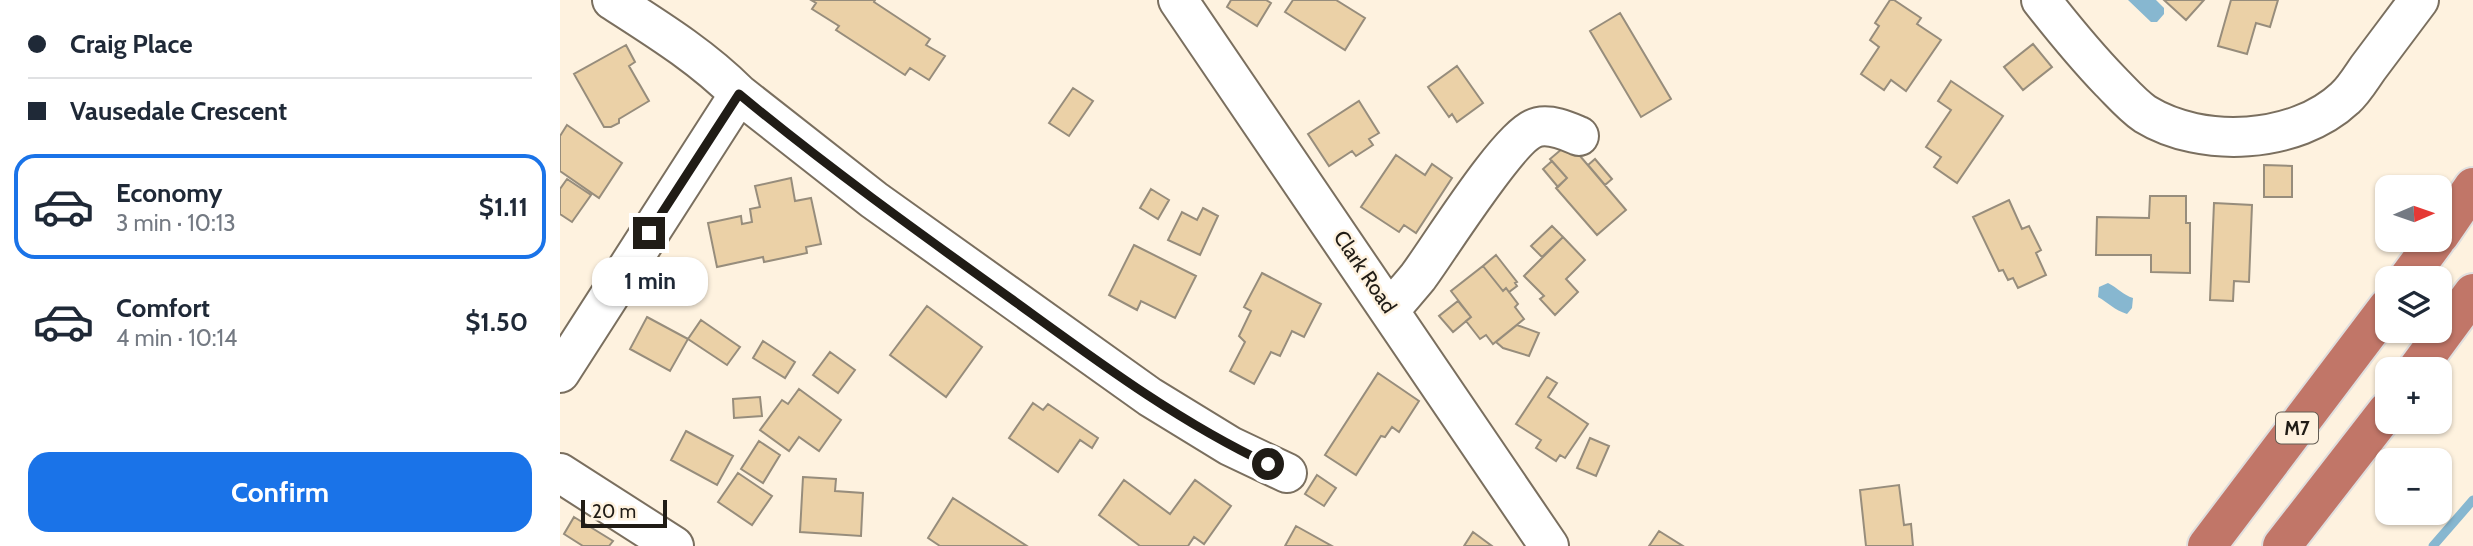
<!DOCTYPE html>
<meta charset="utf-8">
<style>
body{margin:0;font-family:Cabin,sans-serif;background:#f6f6f7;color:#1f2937;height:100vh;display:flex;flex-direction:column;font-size:26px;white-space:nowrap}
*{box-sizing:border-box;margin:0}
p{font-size:23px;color:#747a83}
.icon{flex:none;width:38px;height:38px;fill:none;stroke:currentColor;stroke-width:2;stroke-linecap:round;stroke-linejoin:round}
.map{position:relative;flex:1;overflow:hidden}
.panel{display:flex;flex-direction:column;background:#fff;width:560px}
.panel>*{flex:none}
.banner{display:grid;align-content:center;height:154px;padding:0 28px;background:#fff}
.needle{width:46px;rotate:88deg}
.controls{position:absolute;left:1815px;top:175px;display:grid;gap:14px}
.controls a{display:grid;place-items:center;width:77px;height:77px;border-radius:14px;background:#fff;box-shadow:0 2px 5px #0004;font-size:35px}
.scale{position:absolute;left:21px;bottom:18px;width:86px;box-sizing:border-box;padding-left:7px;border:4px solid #201c16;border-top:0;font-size:19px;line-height:24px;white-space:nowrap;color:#201c16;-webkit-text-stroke:5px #fef2df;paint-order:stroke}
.end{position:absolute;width:32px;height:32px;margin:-16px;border:9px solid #201c16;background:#fff;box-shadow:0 0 0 4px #fff}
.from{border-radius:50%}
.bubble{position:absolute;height:49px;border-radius:21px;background:#fff;box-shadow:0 2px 5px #0004;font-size:23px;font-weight:700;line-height:49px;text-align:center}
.banner b{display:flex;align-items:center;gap:24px;height:66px;font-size:26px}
.banner b+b{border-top:2px solid #e0e1e3}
.banner i{width:18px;height:18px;background:#1f2937}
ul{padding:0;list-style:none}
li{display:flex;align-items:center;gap:21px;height:105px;margin:0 14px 10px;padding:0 14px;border:4px solid transparent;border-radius:21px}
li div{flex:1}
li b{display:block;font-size:26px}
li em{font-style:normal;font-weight:700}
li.current{border-color:#1a73e8}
li>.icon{width:63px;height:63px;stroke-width:1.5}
.action{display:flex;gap:14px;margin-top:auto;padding:14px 28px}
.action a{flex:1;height:80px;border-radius:21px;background:#1a73e8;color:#fff;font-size:28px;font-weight:700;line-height:80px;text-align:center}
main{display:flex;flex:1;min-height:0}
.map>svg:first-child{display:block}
</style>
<main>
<section class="panel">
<div class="banner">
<b><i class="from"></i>Craig Place</b>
<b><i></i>Vausedale Crescent</b>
</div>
<ul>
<li class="current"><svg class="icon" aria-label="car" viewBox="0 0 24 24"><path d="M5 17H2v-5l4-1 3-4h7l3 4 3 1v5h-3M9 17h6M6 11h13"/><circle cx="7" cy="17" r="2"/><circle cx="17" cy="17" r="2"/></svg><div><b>Economy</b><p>3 min · 10:13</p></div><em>$1.11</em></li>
<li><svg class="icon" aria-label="car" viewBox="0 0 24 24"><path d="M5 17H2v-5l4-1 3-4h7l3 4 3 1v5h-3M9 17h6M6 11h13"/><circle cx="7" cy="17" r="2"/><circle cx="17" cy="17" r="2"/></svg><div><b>Comfort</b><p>4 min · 10:14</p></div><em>$1.50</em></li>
</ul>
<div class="action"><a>Confirm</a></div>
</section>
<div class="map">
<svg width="1913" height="546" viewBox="0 0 1913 546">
<rect width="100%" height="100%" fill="#fef2df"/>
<path fill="#87b7d0" d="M1568,0H1596L1604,8V14L1597,22H1591Z
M1548,283C1558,288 1563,295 1573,298L1572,308L1567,314C1554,310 1549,303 1538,297L1539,287Z"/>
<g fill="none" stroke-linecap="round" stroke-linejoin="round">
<path stroke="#87b7d0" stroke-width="9" d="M1873,546L1913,500"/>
</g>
<path fill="#ebd1a7" stroke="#978d7c" stroke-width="2" d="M251,0H315L314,2L370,39L366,45L385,56L369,80L350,68L345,75L276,30L279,26L252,9L256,3Z
M671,0H706L711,3L697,26L667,7Z
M733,0H776L805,18L785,50L725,12Z
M1330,0H1334L1361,18L1357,24L1381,40L1346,91L1331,80L1324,90L1301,74L1319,47L1310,40L1319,26L1315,23Z
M1604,0H1644L1626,20Z
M1671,0H1718L1710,27L1696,23L1687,54L1658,46Z
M1060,13L1111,99L1081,117L1030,31Z
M1473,44L1492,67L1463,90L1444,67Z
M66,45L75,62L69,66L89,101L59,119V123L51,127H44L14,74Z
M897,66L923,103L897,122L892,114L889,117L868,87Z
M1391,81L1443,116L1397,183L1374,167L1381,157L1366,147L1391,110L1378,101Z
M513,88L533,101L509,136L489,123Z
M799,101L819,133L809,139L813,145L796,156L792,151L769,166L748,134Z
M7,125L62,163L39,198L0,171V136Z
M1009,143L1066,210L1037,235L996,188L1007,178L990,159Z
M836,155L865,175L872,164L892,178L856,233L844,225L839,232L801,207Z
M1035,159L1052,179L1045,185L1028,165Z
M992,161L1007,178L998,187L983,169Z
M1704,165L1732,166V197H1704Z
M231,178L235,201L251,198L261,244L246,247L247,253L204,262L203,257L157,267L148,223L181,216L182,224L192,222L190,209L200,207L195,186Z
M7,179L31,195L12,222L0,214V189Z
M591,189L609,200L598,219L580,208Z
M1590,196H1626V223H1630V273L1591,272V255H1536L1537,217L1589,218Z
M1449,200L1462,229L1469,226L1481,250L1476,253L1486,275L1458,288L1453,278L1448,280L1443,270L1439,271L1413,217Z
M1654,203L1692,205L1689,282L1674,281L1673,301L1650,300Z
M643,208L658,216L640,255L608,240L622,212L637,220Z
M992,226L1003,237L982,257L971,246Z
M1003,237L1025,260L1006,279L1018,292L995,315L980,299L984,296L964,276Z
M574,245L636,276L615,318L581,301L577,310L549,295Z
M936,255L957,282L955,283L957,286L949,292L946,288L943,291L923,266Z
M923,266L943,291L946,288L958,304L955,307L964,319L933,344L926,335L920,339L906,321L911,317L891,291Z
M702,273L761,304L744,337L732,331L720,356L711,352L694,384L670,371L685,342L679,336L691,311L684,307Z
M898,301L911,317L893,332L879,316Z
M367,306L422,347L386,397L330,355Z
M87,317L128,339L110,371L70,349Z
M141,320L180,347L167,365L128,339Z
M957,325L979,333L969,356L943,348L936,342Z
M203,341L235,362L225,378L193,358Z
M270,352L295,370L278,393L253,375Z
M818,373L859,401L839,432L832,427L825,437L821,436L796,475L765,455Z
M987,377L997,383L988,397L1028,424L1005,458L1000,455L996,461L976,448L981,440L956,424Z
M239,389L281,420L259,451L239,437L229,451L200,430L222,400L228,404Z
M200,397L202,416L174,418L173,399Z
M473,403L483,410L488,404L538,438L532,448L520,440L498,472L449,438Z
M126,431L173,456L157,485L111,460Z
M1030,438L1049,446L1036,476L1017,468Z
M199,441L220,455L203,483L181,469Z
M178,473L212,496L192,525L158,502Z
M757,475L776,488L764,506L745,494Z
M243,477L276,479L275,491L303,493L301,536L240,532Z
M564,480L610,514L635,480L671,506L644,544L634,537L628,546H580L539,515Z
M1339,485L1344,525L1351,524L1353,546H1306L1300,490Z
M393,498L467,546H380L368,538Z
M14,517L53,541L49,546H23L4,534Z
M736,526L772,546H725Z
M1099,531L1123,546H1089Z
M913,532L932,546H904Z"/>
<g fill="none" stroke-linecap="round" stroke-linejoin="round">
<defs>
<path id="minor" d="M618,0L989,546
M1481,0C1503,28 1525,55 1550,81C1561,92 1572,105 1585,114C1642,149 1736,144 1785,98C1794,90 1801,78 1808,68C1825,45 1842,23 1859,0
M179,94L314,200L590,397L670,446L727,473
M830,310C839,299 849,288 858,277C879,249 950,133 978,127C992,124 1007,131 1019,136
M0,373L179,94C141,56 97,29 52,0
M0,473L114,546"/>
<path id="highway" d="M1880,235L1913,187
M1848,278L1876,240
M1857,369L1913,293
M1647,546L1827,308
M1722,546L1827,411"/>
</defs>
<use href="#minor" stroke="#7a6f5f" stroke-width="42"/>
<use href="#highway" stroke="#e0dfde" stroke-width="42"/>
<use href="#minor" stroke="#fff" stroke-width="38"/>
<use href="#highway" stroke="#c17668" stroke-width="38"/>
</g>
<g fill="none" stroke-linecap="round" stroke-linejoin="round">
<path stroke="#201c16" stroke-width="9" d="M89,233L179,94C266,166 358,232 450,298C533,358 615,420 708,464"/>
</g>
<g text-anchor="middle" stroke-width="5" stroke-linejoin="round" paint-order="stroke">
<rect fill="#fef2df" stroke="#635c52" stroke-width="2" x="1716" y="412.5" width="42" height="31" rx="5"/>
<g font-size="19" font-weight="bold" fill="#201c16">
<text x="1737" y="435">M7</text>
</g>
<g font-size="21" fill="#201c16" stroke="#fef2df">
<text transform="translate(805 272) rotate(56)" y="7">Clark Road</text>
</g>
</g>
</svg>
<div class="controls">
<a><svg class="needle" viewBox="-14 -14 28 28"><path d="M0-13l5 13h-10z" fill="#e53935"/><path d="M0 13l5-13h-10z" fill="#747a83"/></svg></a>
<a><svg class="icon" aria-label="layers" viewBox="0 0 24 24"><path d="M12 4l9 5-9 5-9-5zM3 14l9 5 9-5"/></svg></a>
<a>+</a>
<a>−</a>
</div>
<div class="scale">20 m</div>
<i class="end from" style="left:708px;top:464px"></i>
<i class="end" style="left:89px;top:233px"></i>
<div class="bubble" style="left:32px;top:257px;width:116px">1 min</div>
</div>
</main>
